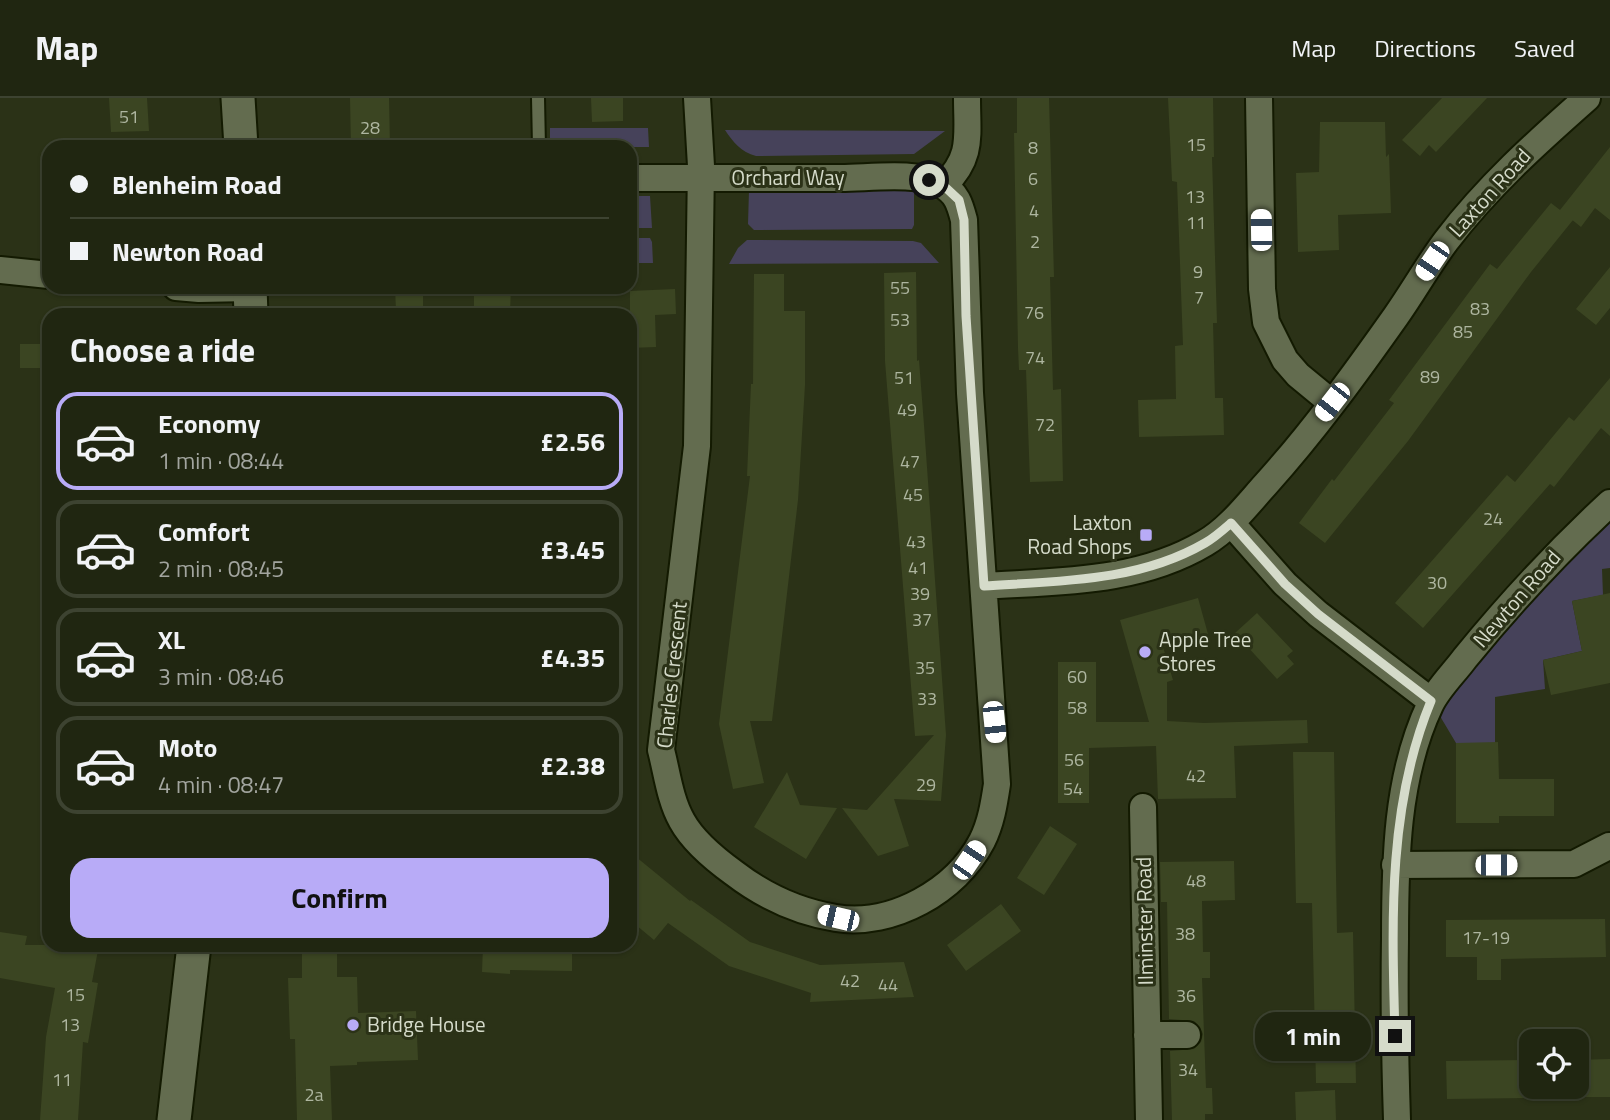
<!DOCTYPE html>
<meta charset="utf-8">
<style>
body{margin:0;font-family:"Titillium Web",sans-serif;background:#2d321f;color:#f1f3f6;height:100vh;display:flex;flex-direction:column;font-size:26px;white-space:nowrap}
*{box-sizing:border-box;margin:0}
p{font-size:23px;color:#a2a59f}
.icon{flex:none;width:38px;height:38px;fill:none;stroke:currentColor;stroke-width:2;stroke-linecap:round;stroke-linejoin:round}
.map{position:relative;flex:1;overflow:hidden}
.details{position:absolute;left:42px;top:210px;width:595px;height:644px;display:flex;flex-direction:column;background:#202611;border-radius:21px;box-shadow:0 2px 5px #0004,0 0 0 2px #3d4331}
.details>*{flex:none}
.hud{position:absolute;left:42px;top:42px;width:595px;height:154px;border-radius:21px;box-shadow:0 2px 5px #0004,0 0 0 2px #3d4331;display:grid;align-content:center;height:154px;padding:0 28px;background:#202611}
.buttons{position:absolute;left:1519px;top:931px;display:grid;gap:14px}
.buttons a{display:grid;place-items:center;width:70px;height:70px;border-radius:14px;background:#202611;box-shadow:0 2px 5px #0004,0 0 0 2px #3d4331;font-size:35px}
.end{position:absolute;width:32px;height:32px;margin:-16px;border:9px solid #d5dbca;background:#111;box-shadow:0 0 0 4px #111}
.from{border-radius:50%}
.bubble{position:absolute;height:49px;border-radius:21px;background:#202611;box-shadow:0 2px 5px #0004,0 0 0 2px #3d4331;font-size:23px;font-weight:700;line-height:49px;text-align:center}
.car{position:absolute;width:21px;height:42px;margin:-21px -10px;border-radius:9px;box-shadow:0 0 5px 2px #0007;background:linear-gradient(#fff 24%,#345 0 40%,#fff 0 76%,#345 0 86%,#fff 0)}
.hud b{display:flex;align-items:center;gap:24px;height:66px;font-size:26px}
.hud b+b{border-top:2px solid #3d4331}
.hud i{width:18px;height:18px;background:#f1f3f6}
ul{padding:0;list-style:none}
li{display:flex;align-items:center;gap:21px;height:98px;margin:0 14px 10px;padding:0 14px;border:4px solid #3d4331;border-radius:21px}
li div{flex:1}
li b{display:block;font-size:26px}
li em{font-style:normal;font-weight:700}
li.selected{border-color:#b8abf7}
li>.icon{width:63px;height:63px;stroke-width:1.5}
h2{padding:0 28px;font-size:32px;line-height:84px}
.button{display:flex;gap:14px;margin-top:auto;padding:14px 28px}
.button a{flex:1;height:80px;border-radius:21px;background:#b8abf7;color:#111;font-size:28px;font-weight:700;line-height:80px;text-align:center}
header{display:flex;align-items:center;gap:42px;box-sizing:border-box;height:98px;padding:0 35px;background:#202611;border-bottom:2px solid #3d4331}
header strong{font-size:33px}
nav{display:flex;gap:38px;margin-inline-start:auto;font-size:24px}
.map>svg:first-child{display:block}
</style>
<header>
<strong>Map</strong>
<nav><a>Map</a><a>Directions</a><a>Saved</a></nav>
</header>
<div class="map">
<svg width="1610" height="1022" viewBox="0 0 1610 1022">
<rect width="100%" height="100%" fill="#2b3217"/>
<path fill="#46425a" d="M550,30H648L649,49H554L550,40Z
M725,32L945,33L914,56L756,58C741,54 733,44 725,32Z
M914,91V127L912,131L754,132L748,126L749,92Z
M630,98H650L652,130H630Z
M630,140H650L652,144L653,165H630Z
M747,142L913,143L921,145L939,165L729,166L738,150Z
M1610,405V470L1602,471L1603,497L1572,503L1582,553L1543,562L1545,591L1495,599V645H1456L1431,603Z"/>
<path fill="#3b4522" d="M109,0H147L149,33L111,34Z
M350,0H389L390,49H351Z
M591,0H623V23L592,24Z
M1017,0H1049L1054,179H1050L1053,292L1061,291L1063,383L1030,384L1026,272H1019L1018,250L1014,35H1017Z
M1168,0H1213L1214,59H1212L1217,225H1213L1215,300H1223L1224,337L1139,339L1138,302L1176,301L1175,248L1183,247L1177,84L1172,83Z
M1442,0H1487L1436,54L1429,47L1420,58L1402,42Z
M1320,24H1385L1386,59L1389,56L1391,115L1338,117L1339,152L1298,154L1296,75L1319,74Z
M1610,49V122L1595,110L1581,129L1560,112Z
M1551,105L1573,122L1531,174L1408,343L1325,445L1299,425L1332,381L1334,383L1394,305L1389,302L1490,166L1497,171Z
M1610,169V210L1596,227L1576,211Z
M916,174L917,263L919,262L924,327L946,637L941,703L894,701L909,748L878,758L842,710L867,712L934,637L915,638L885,263L884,175Z
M754,176H784V213H805V287L798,402L772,623H750L764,685L733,691L719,626L750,378H747L751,286H753Z
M395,189H423V213H396Z
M474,189H511L510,215H474Z
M675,191L676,216L655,217L656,249L630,250V193Z
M20,246H49V270H20Z
M1610,280V338L1601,330L1554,389L1550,386L1423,530L1395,505L1507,377L1515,384L1569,319L1574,323Z
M1610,495V585L1551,597L1543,562L1582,553L1572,503Z
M1198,500L1208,536L1163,549L1173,582L1167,584V623L1204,625L1307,622L1308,645L1234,648L1236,700L1158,701L1156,648L1089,650V705H1058V564H1096V624H1149L1120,522Z
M1257,515L1293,553L1287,558L1294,566L1277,581L1235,535Z
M1498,644L1499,681H1554V718H1499V725H1456V645Z
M1293,654H1334L1337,835L1353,834L1356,985H1316L1312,805H1296Z
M787,674L800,707L837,710L806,761L754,729Z
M1050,728L1077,746L1044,797L1017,780Z
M630,754L690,803L691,802L750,844L820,867L904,864L914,899L810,904L811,895L729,868L668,825L654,842L630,822Z
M1234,763L1235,802L1202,803L1203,854H1210V880H1202L1206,990H1212L1213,1016H1205V1022H1172L1170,953L1194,951L1201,944L1203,936L1200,929L1194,923L1169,921L1167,804H1161L1160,764Z
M1001,806L1021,833L966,873L947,847Z
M1605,821L1606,859L1501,861V882H1477V859H1446V822Z
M0,834L27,838L25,847H99L92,884L98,885L88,945L83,944L78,1022H40L46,939L55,890L0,880Z
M302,847H337V879H357L358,915L416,913L418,962L357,964V967L330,968L332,1022H297L295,941H290L288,880H302Z
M483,847H572V873L510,872V876L482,874Z
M1610,961V999H1577V962Z
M1531,962V1000L1447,1001L1446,963Z
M1335,992L1336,1022H1296L1295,994Z"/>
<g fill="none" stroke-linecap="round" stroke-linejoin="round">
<defs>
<path id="service" d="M538,0L539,49"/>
<path id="minor" d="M1259,0L1262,191L1266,224L1285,262L1298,277L1332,305
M630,80C700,80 770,80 841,80C870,80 917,73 942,87C957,95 960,107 964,122L970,295L997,686C994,706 991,725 982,743C956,793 892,829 836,820C799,814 764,798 734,775C716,762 693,743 682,723C670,702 667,675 661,652L697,348L701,68L697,0
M944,87C973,59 967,38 967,0
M0,172L49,177
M176,189L199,191L250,190
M1231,425L1285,486L1318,516L1431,603
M984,488C1059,483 1138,485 1205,445C1229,431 1247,407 1266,386C1313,334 1355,276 1396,218C1413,194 1428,167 1446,143C1487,89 1536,45 1587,0
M1143,709L1149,1022
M1395,767L1574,766L1609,748
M1147,937H1187
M1397,1022C1395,962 1394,902 1395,841C1395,763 1396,679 1430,607C1438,590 1454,575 1465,560C1510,505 1558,453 1610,405"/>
<path id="tertiary" d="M238,0L241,49
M250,189L251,217
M174,1022L194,847"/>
</defs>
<use href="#service" stroke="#131a01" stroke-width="16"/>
<use href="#minor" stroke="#131a01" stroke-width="30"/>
<use href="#tertiary" stroke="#131a01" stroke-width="37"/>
<use href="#service" stroke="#636c4f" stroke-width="12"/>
<use href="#minor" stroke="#636c4f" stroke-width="26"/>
<use href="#tertiary" stroke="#636c4f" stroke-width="33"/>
</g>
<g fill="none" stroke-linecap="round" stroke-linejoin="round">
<path stroke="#d5dbca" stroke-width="9" d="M929,82L944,88L959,102L964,122L966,218L984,488C1059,483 1138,484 1205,445C1214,440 1223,432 1231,425L1285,486L1318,516L1431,603C1387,709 1392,826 1395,938"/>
</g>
<g fill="#b8abf7" stroke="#2b3217" stroke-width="2.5">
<rect x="1139" y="430" width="14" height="14" rx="3.5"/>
<circle cx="1145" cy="554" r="7"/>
<circle cx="353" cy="927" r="7"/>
</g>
<g text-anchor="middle" stroke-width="6" stroke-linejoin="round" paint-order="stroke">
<g font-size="18" fill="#aeb6a0">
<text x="129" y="25">51</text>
<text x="370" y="36">28</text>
<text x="1196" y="53">15</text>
<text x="1033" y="56">8</text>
<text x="1033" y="87">6</text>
<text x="1195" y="105">13</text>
<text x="1034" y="119">4</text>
<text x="1196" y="131">11</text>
<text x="1035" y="150">2</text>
<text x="1198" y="180">9</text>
<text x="900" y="196">55</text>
<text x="1199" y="206">7</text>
<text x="1480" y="217">83</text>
<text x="1034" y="221">76</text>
<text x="900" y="228">53</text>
<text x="1463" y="240">85</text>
<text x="1035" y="266">74</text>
<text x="1430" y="285">89</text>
<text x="904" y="286">51</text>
<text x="907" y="318">49</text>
<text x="1045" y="333">72</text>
<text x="910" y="370">47</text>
<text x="913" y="403">45</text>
<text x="1493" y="427">24</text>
<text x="916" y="450">43</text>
<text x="918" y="476">41</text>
<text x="1437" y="491">30</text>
<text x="920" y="502">39</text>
<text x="922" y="528">37</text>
<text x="925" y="576">35</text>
<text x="1077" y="585">60</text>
<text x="927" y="607">33</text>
<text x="1077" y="616">58</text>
<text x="1074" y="668">56</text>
<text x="1196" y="684">42</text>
<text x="926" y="693">29</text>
<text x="1073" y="697">54</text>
<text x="1196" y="789">48</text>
<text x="1185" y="842">38</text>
<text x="1486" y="846">17-19</text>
<text x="850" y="889">42</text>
<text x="888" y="893">44</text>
<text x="75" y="903">15</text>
<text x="1186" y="904">36</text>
<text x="70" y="933">13</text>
<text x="1188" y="978">34</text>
<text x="62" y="988">11</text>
<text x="314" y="1003">2a</text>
</g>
<g font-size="21" fill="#d5dbca" stroke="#2b3217">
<text x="788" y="87">Orchard Way</text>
<text transform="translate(1490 95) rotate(-48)" y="7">Laxton Road</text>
<text transform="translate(1517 501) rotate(-49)" y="7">Newton Road</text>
<text transform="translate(672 577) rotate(-84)" y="7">Charles Crescent</text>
<text transform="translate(1145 823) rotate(-91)" y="7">Ilminster Road</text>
</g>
<g font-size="21" fill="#d5dbca" stroke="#2b3217" text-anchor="start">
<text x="1132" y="432" text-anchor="end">Laxton<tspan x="1132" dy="24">Road Shops</tspan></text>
<text x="1159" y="549">Apple Tree<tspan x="1159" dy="24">Stores</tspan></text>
<text x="367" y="934">Bridge House</text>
</g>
</g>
</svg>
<div class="buttons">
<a><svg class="icon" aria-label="locate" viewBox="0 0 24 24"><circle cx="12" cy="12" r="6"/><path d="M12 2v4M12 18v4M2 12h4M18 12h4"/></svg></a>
</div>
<i class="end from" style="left:929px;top:82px"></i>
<i class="end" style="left:1395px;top:938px"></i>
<div class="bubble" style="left:1255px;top:914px;width:116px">1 min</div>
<i class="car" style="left:1261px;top:132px;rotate:359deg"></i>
<i class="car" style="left:1432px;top:163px;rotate:214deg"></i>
<i class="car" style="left:1332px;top:304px;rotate:218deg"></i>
<i class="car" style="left:994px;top:624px;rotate:174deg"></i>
<i class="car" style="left:969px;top:762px;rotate:34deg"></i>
<i class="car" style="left:1496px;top:767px;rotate:90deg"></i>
<i class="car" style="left:838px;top:820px;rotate:283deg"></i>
<div class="hud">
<b><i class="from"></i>Blenheim Road</b>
<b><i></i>Newton Road</b>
</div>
<section class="details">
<h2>Choose a ride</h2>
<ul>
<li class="selected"><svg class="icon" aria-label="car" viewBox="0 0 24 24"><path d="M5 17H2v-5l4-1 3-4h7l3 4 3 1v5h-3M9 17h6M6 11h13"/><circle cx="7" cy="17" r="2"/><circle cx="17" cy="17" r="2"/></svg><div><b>Economy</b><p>1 min · 08:44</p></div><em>£2.56</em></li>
<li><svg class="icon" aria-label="car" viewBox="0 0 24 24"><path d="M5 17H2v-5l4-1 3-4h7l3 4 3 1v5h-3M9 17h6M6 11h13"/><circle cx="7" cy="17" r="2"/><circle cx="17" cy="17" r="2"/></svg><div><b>Comfort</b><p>2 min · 08:45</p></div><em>£3.45</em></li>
<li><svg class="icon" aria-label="car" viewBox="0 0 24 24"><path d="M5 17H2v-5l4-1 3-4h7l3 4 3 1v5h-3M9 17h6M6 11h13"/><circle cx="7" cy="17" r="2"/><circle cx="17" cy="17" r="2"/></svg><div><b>XL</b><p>3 min · 08:46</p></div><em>£4.35</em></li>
<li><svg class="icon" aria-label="car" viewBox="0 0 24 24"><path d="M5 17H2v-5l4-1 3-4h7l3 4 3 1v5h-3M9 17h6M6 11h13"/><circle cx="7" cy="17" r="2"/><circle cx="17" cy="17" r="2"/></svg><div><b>Moto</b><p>4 min · 08:47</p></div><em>£2.38</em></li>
</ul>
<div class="button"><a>Confirm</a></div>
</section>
</div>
